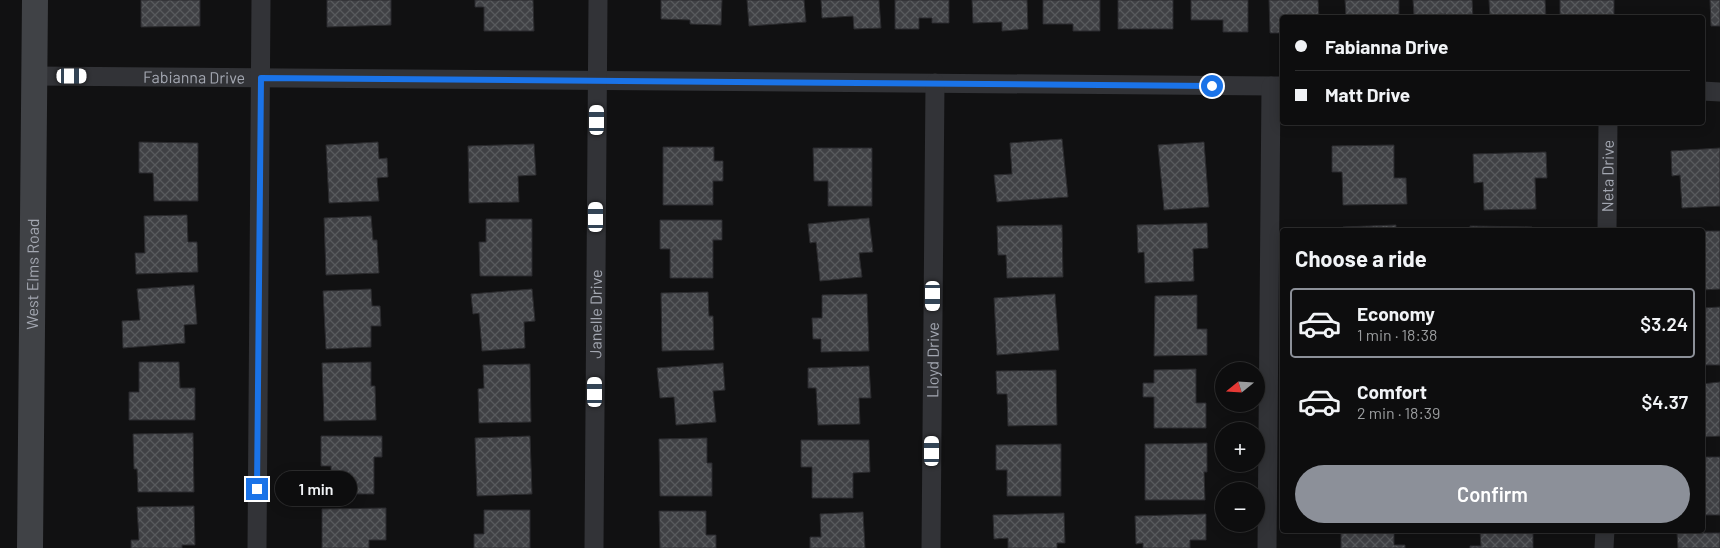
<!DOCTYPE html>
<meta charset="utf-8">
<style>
body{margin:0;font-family:Barlow,sans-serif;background:#1b1b1c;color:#f1f3f6;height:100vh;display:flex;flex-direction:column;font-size:19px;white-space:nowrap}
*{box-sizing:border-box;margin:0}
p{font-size:16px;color:#9a9c9e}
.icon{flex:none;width:28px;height:28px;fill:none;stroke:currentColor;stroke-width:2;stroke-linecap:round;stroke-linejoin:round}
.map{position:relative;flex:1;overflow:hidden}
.panel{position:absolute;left:1280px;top:228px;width:425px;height:305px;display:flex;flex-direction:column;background:#0d0d0e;border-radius:5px;box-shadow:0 2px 12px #0003,0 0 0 1px #2d2d2e}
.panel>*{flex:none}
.top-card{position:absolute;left:1280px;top:15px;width:425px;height:110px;border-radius:5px;box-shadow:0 2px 12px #0003,0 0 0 1px #2d2d2e;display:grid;align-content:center;height:110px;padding:0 15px;background:#0d0d0e}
.needle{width:32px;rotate:252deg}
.controls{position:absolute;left:1215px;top:362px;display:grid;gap:10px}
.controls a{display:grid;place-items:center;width:50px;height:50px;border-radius:50%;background:#0d0d0e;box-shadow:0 2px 12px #0003,0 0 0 1px #2d2d2e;font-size:25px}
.end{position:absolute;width:22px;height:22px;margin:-11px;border:6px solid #1a73e8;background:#fff;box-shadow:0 0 0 2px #fff}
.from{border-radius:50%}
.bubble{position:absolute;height:35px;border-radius:18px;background:#0d0d0e;box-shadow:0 2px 12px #0003,0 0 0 1px #2d2d2e;font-size:16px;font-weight:600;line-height:35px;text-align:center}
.car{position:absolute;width:15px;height:30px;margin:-15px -8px;border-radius:6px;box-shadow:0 0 4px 1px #0007;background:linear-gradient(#fff 24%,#345 0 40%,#fff 0 76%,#345 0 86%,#fff 0)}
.top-card b{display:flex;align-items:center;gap:18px;height:48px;font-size:19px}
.top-card b+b{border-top:1px solid #2d2d2e}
.top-card i{width:12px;height:12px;background:#f1f3f6}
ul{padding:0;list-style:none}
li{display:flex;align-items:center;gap:15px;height:70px;margin:0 10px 8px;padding:0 5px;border:2px solid transparent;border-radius:5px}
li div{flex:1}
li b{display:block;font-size:19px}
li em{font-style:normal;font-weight:600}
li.current{border-color:#8c9099}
li>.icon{width:45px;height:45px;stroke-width:1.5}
h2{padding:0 15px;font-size:22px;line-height:60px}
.cta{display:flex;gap:10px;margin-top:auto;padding:10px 15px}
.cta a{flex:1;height:58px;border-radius:30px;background:#8c9099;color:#fff;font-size:20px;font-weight:600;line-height:58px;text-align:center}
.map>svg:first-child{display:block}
</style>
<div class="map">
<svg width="1720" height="548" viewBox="0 0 1720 548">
<defs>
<pattern id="building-cross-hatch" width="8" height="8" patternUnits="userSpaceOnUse" patternTransform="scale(1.25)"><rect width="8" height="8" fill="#404145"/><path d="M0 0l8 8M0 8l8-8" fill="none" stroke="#585a5d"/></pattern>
</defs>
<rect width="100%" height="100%" fill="#111112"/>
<path fill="url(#building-cross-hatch)" stroke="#2b2b2e" d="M141,0H200V26L141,27Z
M327,0H391V25L327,27Z
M475,0H533L534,31H484V7H475Z
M661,0H722L721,25L690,24V20L661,19Z
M747,0H804L806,22L749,26Z
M821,0H879L881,28L854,29L853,16L822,18Z
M895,0H949V23H932V18H919V29H895Z
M972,0H1027L1028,29L1002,31V22L973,23Z
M1043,0H1100V31H1073V24H1043Z
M1118,0H1173V29H1118Z
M1191,0H1248V32H1223V20H1191Z
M1269,0H1318L1319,18H1282V33H1270Z
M1345,0H1399V18H1346Z
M1413,0H1472L1473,18H1446V14L1414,16Z
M1489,0H1545L1546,18H1490Z
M1560,0H1614V18H1560Z
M1710,0H1720V26H1711Z
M1062,139L1068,197L997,202L994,175L1012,174L1010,143Z
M139,142L198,143V201H154L153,173H139Z
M378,142L379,159L387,158L388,177L377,178L379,201L329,203L326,145Z
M1204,142L1209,207L1164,210L1158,145Z
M534,144L536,175L518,176L519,202L469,203L468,146Z
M1394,145V178H1406L1407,204L1343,205L1342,172H1332V146Z
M663,147H714V161H723V181H713V205H663Z
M813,148H872V206H828V181H814Z
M1720,148V206L1682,208L1680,175L1672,176L1671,151Z
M1546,152L1547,178H1535L1536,209L1484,210L1483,182L1474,183L1473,154Z
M187,215L188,242H197L198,272L136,274L135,253H145L144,216Z
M371,216L373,240H377L379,273L326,275L324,218Z
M869,218L873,252L859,253L862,277L820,281L816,242L810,243L808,224Z
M486,219H532V276H480L479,242H486Z
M660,220H722V240H713V278H670V249H660Z
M1207,223L1208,248L1193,249L1194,281L1145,283L1144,252L1138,253L1137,225Z
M1062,225L1063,277L1007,278L1006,255H998L997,226Z
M1396,225V230H1343V227Z
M1470,226L1532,227V230H1470Z
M1702,231H1720V289L1702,290Z
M194,285L197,324L184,325L185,343L123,348L122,321L140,320L137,289Z
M371,289L372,306H380L381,326H371V347L326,349L323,291Z
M532,289L535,321L524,322L525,348L482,351L479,313L473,314L471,294Z
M708,292L709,316H713L714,350L662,351L661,293Z
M867,294L869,351L821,352V339H813L812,318H822V295Z
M1055,294L1059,350L997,355L994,298Z
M1197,295V329H1207V355L1154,356L1155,296Z
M1720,307V365H1702V308Z
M139,362H179L180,388H195V420H129V392H139Z
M371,362V386H375L376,420L324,421L322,363Z
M723,363L725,390L713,391L716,422L676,425L674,397L660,398L657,368Z
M530,364L531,422L479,423L478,389L484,388L483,365Z
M869,366L871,398H859L860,424L818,425L816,388H808V368Z
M1196,369V403H1206V428H1154V397H1143V383H1154V370Z
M1056,370L1057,425L1008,426L1007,394H997L996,371Z
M1720,382V436L1702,437V384Z
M193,433L194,492H138L137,469H134L133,434Z
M321,436H382V457H374V494H331V466H321Z
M530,436L532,494L477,496L475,438Z
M707,438V463H712V496H660L659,439Z
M801,440H869L870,472L853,473V498H812V467H801Z
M1207,443V472H1204L1205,500H1145V444Z
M1061,444V496H1007V470H996V445Z
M1702,457H1720V515H1702Z
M194,506L195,545H182V548H131V540H139L137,507Z
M386,508V540H369V548H322V509Z
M484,510H530V548H474V534H484Z
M659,511H706V535H716V548H660Z
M863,512L865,548H810V537H821L820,514Z
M1064,513L1065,543H1057V548H1008V538L994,539L993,515Z
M1206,514V540H1190V548H1143V543L1136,544L1135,516Z
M1341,530H1394V545H1405V548H1341Z
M1480,530H1533V548H1470V546H1481Z
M1677,533H1720V548H1678Z"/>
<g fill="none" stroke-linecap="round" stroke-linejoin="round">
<g stroke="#323337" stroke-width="19">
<path id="s1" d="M34,76L1282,86"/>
<path d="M1702,91L1720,92"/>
<path id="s2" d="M1607,230L1608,122"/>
<path d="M257,548L261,0"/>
<path id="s3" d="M594,548L598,0"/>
<path id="s4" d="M931,548L935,83"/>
<path d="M1267,548L1271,86"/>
<path d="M1604,548L1605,530"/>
</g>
<path stroke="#404246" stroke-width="26" id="s5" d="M30,548L35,0"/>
</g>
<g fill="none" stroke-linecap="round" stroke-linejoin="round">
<path stroke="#1a73e8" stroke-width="6" d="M257,489L261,78L1212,86"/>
</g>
<g text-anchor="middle" stroke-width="4.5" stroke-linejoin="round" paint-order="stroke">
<g font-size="16" fill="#a3a7b1" stroke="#0c0c0d">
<text dy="6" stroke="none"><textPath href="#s1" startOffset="160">Fabianna Drive</textPath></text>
<text dy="6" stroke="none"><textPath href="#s2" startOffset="54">Neta Drive</textPath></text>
<text dy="6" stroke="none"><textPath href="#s5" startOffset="274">West Elms Road</textPath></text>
<text dy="6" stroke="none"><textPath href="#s3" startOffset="234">Janelle Drive</textPath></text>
<text dy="6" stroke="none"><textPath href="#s4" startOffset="188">Lloyd Drive</textPath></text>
</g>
</g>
</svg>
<div class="controls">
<a><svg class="needle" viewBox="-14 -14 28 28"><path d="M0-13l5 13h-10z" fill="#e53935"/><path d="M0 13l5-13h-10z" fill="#9a9c9e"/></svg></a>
<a>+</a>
<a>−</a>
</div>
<i class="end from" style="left:1212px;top:86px"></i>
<i class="end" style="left:257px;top:489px"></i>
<div class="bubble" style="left:275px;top:471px;width:82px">1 min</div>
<i class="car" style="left:72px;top:76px;rotate:90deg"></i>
<i class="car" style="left:597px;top:120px;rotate:0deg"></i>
<i class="car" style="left:596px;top:217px;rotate:0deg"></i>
<i class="car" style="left:933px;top:296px;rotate:180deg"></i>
<i class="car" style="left:595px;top:392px;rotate:0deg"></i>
<i class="car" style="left:932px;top:451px;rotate:0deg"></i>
<div class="top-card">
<b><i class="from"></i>Fabianna Drive</b>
<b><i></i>Matt Drive</b>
</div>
<section class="panel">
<h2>Choose a ride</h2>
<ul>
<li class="current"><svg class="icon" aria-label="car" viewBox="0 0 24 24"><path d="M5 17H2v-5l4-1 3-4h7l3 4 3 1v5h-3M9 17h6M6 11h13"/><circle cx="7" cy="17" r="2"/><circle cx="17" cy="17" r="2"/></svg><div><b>Economy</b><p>1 min · 18:38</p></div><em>$3.24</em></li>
<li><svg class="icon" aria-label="car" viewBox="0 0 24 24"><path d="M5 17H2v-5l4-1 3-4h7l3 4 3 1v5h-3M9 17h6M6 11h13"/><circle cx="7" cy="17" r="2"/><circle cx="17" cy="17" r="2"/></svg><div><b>Comfort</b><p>2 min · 18:39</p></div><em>$4.37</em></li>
</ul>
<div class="cta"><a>Confirm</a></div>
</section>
</div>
